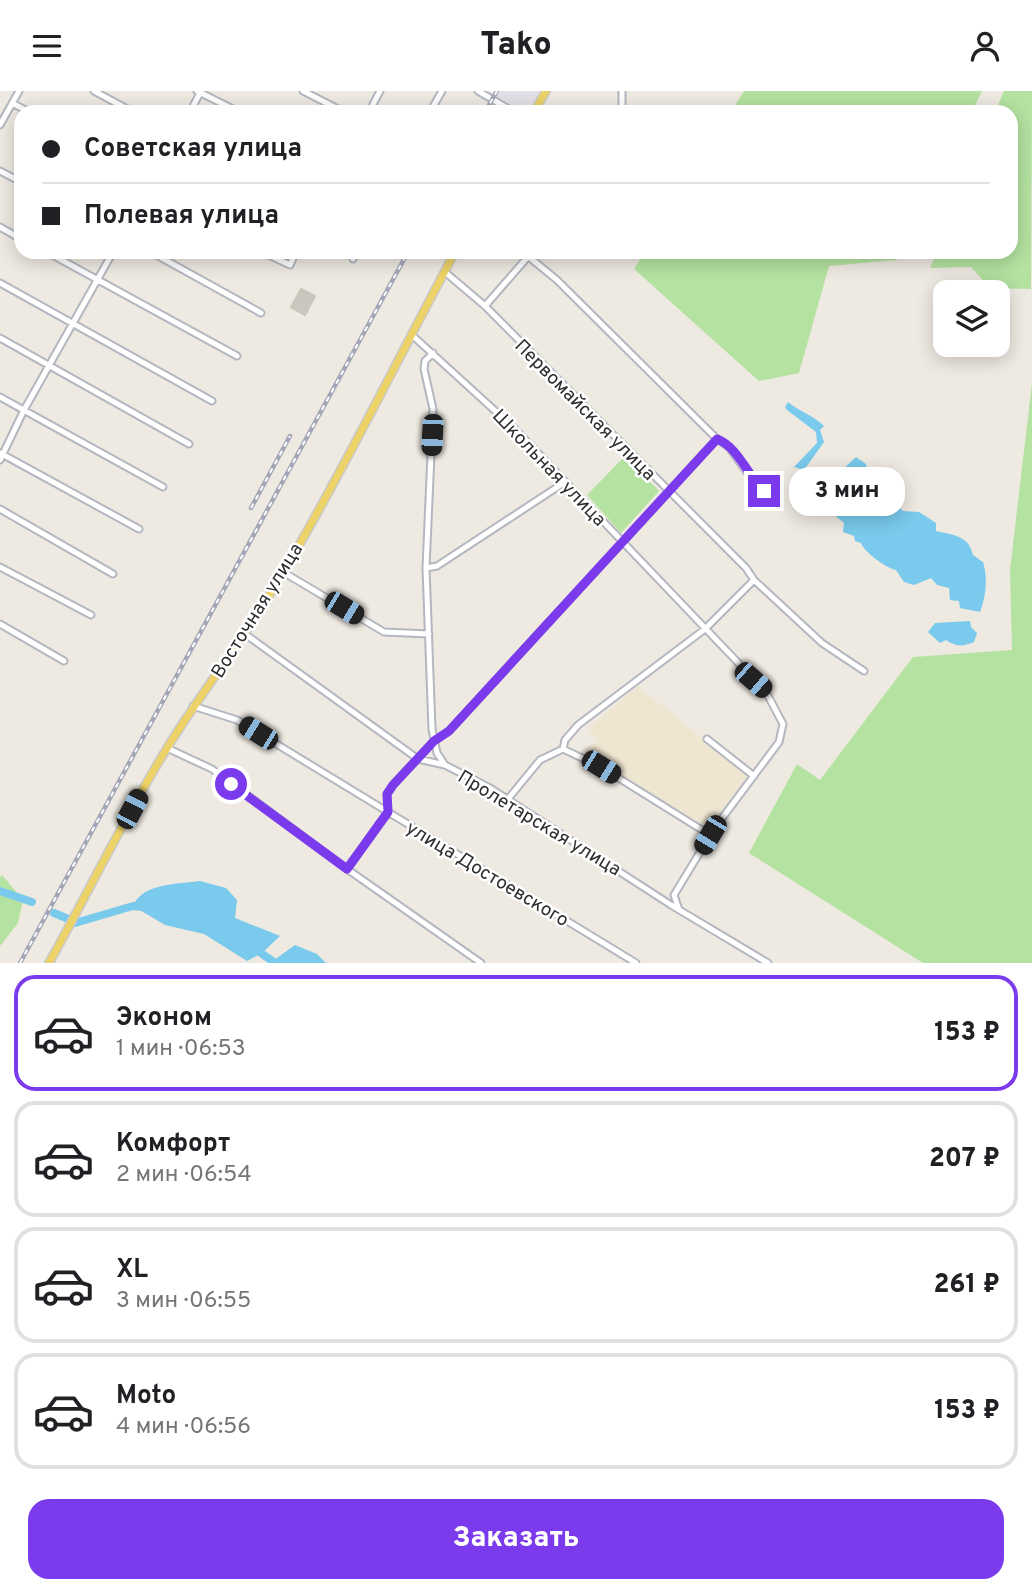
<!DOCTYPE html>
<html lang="ru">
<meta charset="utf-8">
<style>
body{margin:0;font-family:Overpass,sans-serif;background:#f2f2f2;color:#202124;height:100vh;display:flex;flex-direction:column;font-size:26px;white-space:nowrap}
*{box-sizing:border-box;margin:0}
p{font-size:23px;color:#757577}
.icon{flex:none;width:38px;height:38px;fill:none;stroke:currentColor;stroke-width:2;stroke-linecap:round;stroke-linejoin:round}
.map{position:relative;height:872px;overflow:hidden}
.drawer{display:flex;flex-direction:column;background:#fff;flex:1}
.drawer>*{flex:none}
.guide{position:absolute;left:14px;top:14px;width:1004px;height:154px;border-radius:21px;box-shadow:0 4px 18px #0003;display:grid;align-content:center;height:154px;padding:0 28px;background:#fff}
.controls{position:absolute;left:933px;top:189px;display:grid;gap:14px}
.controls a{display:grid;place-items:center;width:77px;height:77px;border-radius:14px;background:#fff;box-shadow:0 4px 18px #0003;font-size:35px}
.end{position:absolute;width:32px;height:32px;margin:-16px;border:9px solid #7c3aed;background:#fff;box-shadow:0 0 0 4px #fff}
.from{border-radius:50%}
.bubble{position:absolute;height:49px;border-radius:21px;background:#fff;box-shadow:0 4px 18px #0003;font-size:23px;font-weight:800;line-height:49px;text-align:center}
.car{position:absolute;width:21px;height:42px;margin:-21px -10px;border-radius:9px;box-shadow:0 0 5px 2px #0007;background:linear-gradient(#222 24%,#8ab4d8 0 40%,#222 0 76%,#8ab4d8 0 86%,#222 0)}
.guide b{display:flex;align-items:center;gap:24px;height:66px;font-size:26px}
.guide b+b{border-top:2px solid #e0e0e0}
.guide i{width:18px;height:18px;background:#202124}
ul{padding:12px 0 0;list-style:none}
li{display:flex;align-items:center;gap:21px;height:116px;margin:0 14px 10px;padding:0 14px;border:4px solid #e0e0e0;border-radius:21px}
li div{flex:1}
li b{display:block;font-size:26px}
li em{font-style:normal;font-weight:800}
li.selected{border-color:#7c3aed}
li>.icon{width:63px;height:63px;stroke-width:1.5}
.primary-button{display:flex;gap:14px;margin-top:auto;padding:14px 28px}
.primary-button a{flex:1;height:80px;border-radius:21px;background:#7c3aed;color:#fff;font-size:28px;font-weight:800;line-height:80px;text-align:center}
header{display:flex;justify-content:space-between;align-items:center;height:91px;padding:0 28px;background:#fff;font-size:32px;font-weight:800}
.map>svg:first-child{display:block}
</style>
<header><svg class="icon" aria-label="menu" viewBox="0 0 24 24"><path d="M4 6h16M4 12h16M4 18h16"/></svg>Tako<svg class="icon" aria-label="person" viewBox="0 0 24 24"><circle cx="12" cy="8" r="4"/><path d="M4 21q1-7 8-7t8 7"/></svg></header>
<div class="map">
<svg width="1032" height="872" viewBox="0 0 1032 872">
<rect width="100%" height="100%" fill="#eee9e1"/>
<path fill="#e3e1e7" d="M501,0H541L535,11L518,16L496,7Z"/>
<path fill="#efe6d2" d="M638,595L748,684L709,738L582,662L597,649L588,637Z"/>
<path fill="#b4e2a0" d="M744,0H982L972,21H731Z
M1004,0H1032L1031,198L990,197L971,176L930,177L937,161H1012V21H995Z
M645,161H900L896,169L829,175L799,282L759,290L634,178Z
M1032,292V872H923L749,762L797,673L820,689L913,566L1012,559L1010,479Z
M625,365L659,400L621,442L587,404Z
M2,784L23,809L18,832L0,855V786Z"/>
<path fill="#79caec" d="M788,311C800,321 813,324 824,335L820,339L824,351L804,379L794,376L817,352L816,341L787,319L785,316Z
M856,366L866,373L868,389L877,390L887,406L892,408L903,420L919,421L936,432V440C954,444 969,445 973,464L983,471C988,487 986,505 980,521L960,517L959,510L950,509L949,497L937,494L931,487L914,494L904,491L896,479C886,477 864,461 861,452L855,450L854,445L843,441L844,432L826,417L820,404L829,391Z
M970,530L971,536L977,542L974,551C962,556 957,556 946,549L940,552L928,541L935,532Z
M200,790L226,797L237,809L235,827L280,845L262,862L247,870L204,843L165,834L133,815C142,792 179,793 200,790Z
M295,854L317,863L326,872H270Z"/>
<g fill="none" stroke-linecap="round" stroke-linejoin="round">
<path stroke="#79caec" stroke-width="8" d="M0,800L32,811
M54,822L66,827
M75,832L133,815L143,816
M254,857L275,872"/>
</g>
<path fill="#cac7bf" stroke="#cac5ba" stroke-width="2" d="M301,198L315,205L305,224L291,216Z"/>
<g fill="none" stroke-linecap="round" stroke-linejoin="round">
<defs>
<path id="minor" d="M94,0L133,21
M197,0L239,21
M303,0L344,21
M478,0L514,21
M12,12L29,21
M190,21L201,0
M369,21L380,0
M430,21L442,0
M619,21L622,16V0
M0,34L19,0
M0,80L21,91
M0,136L21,148
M47,161L237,265
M151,161L261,222
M262,161L290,174L296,161
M529,166L557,189L717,348L729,356L753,390L776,409
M353,168L356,161
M445,181L485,215L746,477L754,489L822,552L864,580
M0,192L212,310
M485,215L532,161
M413,245L515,338L766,601L783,633L779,651L714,738L674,804L679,819
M0,247L189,353
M433,262L425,270L424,278L433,318L426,477L432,638L437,662L445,674
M0,306L163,396
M0,362L139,438
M0,369L24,319L113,161
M0,418L113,483
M0,476L91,524
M426,477L437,475L565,391
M283,481L384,541L429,543
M0,533L64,570
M245,543L418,668L445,674L490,697L671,814L768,872
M193,615L237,629L636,872
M707,648L754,685
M167,657L212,678L347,778L481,872
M563,658L601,676L710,744
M508,708L540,669L563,658L565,649L578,634L705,538L754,489
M347,778L388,721L387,703L393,694L434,650L449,640L717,348"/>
<path id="major" d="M534,21L546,0
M49,872C89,800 125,725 169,654C205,596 248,542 283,482C344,378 398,268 455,161"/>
</defs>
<use href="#minor" stroke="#b4b7c0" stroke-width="9"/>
<use href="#major" stroke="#c9c9c9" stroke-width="10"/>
<use href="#minor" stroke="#fff" stroke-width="5"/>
<use href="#major" stroke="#edd267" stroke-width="7"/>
<defs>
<path id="rail" d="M485,21L497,0
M251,417L290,345
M20,872L408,161"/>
</defs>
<use href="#rail" stroke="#a3a6b7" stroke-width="4.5"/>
<use href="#rail" stroke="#fff" stroke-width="2" stroke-dasharray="5" stroke-linecap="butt"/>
</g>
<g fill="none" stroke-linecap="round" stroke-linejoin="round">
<path stroke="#7c3aed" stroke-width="9" d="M231,693L347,778L388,721L387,703L393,694L434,650L449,640L717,348C738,356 748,385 764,400"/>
</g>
<g text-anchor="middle" stroke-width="5" stroke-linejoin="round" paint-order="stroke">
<g font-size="19" fill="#2e2e2e" stroke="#fff">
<text transform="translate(586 318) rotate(45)" y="7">Первомайская улица</text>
<text transform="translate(550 376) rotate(46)" y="7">Школьная улица</text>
<text transform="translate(256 519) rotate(-58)" y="7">Восточная улица</text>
<text transform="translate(540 731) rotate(31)" y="7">Пролетарская улица</text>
<text transform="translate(488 782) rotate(31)" y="7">улица Достоевского</text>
</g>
</g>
</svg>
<div class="controls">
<a><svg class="icon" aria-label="layers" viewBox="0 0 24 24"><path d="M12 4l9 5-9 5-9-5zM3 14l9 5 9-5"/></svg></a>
</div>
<i class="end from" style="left:231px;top:693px"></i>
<i class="end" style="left:764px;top:400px"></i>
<div class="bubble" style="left:789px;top:376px;width:116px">3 мин</div>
<i class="car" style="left:432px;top:344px;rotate:183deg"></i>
<i class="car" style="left:344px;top:517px;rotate:121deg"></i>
<i class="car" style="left:753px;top:589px;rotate:131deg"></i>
<i class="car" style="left:258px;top:642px;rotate:302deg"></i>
<i class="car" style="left:601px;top:676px;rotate:122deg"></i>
<i class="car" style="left:132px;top:718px;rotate:28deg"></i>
<i class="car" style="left:710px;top:744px;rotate:211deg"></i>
<div class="guide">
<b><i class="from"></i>Советская улица</b>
<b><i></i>Полевая улица</b>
</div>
</div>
<section class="drawer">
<ul>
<li class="selected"><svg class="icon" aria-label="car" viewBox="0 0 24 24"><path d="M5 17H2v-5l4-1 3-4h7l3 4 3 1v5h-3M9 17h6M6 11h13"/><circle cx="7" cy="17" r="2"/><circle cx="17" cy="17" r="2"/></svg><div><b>Эконом</b><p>1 мин · 06:53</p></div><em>153 ₽</em></li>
<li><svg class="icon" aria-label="car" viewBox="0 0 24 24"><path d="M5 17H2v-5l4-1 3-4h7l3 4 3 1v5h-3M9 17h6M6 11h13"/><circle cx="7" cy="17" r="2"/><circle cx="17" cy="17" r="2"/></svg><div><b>Комфорт</b><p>2 мин · 06:54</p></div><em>207 ₽</em></li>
<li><svg class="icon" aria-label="car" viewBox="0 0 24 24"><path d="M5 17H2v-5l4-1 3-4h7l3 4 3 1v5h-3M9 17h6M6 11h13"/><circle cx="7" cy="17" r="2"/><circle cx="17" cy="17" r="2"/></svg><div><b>XL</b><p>3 мин · 06:55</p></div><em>261 ₽</em></li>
<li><svg class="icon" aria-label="car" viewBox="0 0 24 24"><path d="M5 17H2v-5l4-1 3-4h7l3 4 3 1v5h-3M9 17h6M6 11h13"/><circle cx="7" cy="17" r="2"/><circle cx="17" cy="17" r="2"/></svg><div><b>Moto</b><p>4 мин · 06:56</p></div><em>153 ₽</em></li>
</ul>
<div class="primary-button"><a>Заказать</a></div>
</section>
